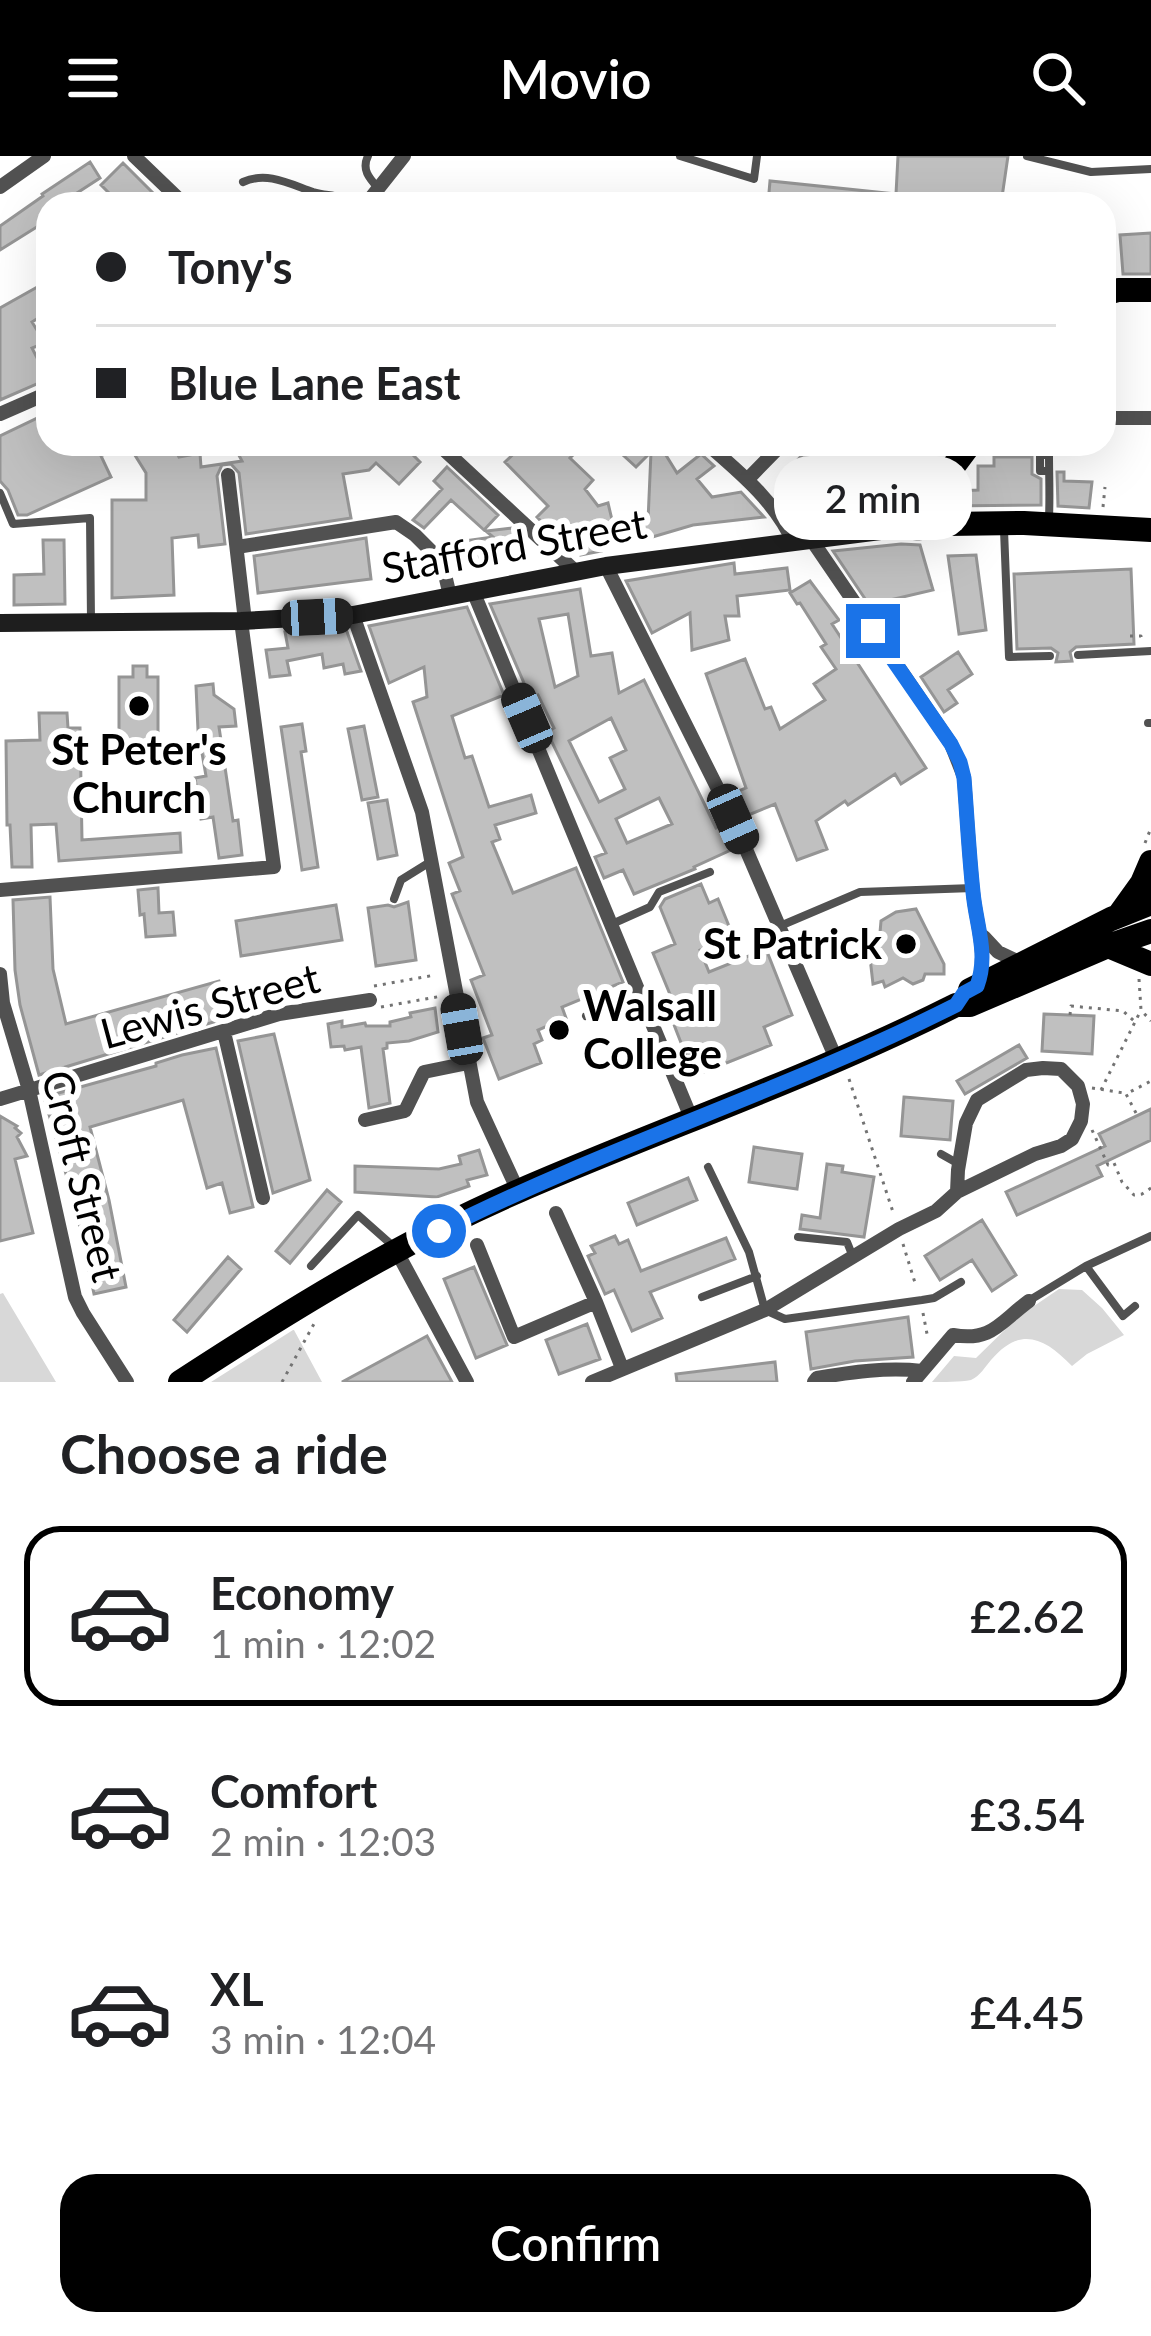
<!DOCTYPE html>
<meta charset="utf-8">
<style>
body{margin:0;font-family:Lato,sans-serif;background:#f6f6f6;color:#202124;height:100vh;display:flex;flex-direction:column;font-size:45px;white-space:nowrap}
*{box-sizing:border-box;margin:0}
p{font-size:39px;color:#757577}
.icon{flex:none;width:66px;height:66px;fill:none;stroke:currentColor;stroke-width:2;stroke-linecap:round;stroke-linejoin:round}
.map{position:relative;height:1226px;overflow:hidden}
.panel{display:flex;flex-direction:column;background:#fff;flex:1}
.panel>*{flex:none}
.guide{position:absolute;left:36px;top:36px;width:1080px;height:264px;border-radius:36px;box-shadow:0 12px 48px #0002;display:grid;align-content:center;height:264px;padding:0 60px;background:#fff}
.end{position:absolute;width:54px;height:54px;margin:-27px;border:15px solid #1a73e8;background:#fff;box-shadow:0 0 0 6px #fff}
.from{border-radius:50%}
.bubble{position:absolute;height:84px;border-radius:36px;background:#fff;box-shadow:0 12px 48px #0002;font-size:39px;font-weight:600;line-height:84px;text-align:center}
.car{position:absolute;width:36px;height:72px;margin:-36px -18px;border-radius:15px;box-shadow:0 0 9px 3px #0007;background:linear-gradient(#222 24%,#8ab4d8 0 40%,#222 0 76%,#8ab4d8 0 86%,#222 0)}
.guide b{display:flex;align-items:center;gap:42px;height:114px;font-size:45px}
.guide b+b{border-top:3px solid #e0e0e0}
.guide i{width:30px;height:30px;background:#202124}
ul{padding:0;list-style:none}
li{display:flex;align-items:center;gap:36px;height:180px;margin:0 24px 18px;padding:0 36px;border:6px solid transparent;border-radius:36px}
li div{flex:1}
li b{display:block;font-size:45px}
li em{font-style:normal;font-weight:600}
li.selected{border-color:#000}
li>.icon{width:108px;height:108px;stroke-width:1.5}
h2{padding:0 60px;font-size:54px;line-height:144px}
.button{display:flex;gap:24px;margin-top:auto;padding:24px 60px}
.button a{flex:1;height:138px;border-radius:36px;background:#000;color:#fff;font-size:48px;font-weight:600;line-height:138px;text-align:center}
header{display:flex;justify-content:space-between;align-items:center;height:156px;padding:0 60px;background:#000;color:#fff;font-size:54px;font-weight:600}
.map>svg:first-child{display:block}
</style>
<header><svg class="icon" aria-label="menu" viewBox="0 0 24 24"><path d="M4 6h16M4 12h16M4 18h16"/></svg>Movio<svg class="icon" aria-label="search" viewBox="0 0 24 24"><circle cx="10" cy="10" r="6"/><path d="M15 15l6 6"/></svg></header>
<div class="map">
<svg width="1151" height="1226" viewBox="0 0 1151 1226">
<rect width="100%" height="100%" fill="#fff"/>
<path fill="#d8d8d8" d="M1059,1133L1082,1134L1102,1152L1124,1179L1087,1198L1072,1210C1044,1181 1020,1170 991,1204C985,1211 980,1220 971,1224C960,1226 944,1226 932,1226L954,1200L976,1202L1018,1161Z
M3,1137L56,1226H0V1138Z
M294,1174L322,1226H211L293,1174Z"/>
<path fill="#c0c0c0" stroke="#959595" stroke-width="3" fill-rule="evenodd" d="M898,0H1008L1001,48H768L770,25L896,38Z
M90,6L100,22L60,48H48V64L0,94V70L43,40L42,38Z
M123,7L164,48H120L101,29Z
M1151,77V118H1123L1120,79Z
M48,125V156L32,166L45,187L32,192L48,223L0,244V152Z
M48,257V288H125L101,300L111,321L27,359H18L8,334L0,325V280Z
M128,288H172L179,301L200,297L201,311L242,305L233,288H402L420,306L399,328L376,307L369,314L343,318L351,362L246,378L239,317L231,308L222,309L217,320L225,388L199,391L198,379L172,382L174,439L112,442V344H146V317Z
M524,288H584L570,302L593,324L585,333L598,350L608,347L613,368L648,365L651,296L636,311L624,300L635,288H659L677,317L701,298L714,310L697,323L712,341L741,336L764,361L693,369L649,382L606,386L607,391H600L601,395L581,399V396L573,397L572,383L554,379L537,361L548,350L505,306Z
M813,288H832L830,298L867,302L871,358L845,360L846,344L810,345L783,319Z
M994,301H1032V318L1041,323V349L946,350L959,335L978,334V310H994Z
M447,311L498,359L484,374L451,344L424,372L413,364L442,333L434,325Z
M1057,316H1064V325L1092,326L1089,352L1058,350Z
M512,372L517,377L520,392L504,394L505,404L455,411L450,387L493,381L486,375Z
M366,382L371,423L258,437L254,400Z
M43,384H64L65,448L14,449V419L44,418Z
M901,388L920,389L933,434L890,444L898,456L882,468L833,395Z
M976,399L986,474L959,478L948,400Z
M734,407L735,418L787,412L790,434L737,440L739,460H725L729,484L692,494L690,457L652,477L626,425Z
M1131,413L1134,488L1076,491L1070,496L1072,505L1056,506L1058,497L1051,492L1017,493L1014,418Z
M810,425L839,464L832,468L926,612L901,628L895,618L848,649L845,645L816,665L827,693L797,704L775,648L746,660L736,636L746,632L706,518L745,503L765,553L771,551L780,573L825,544L814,528L836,513L821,491L826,488L800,447L797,448L790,437Z
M580,433L591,500L612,497L619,537L644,524L716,672L723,669L733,693L694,711L695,713L634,738L623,714L604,722L595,701L606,697L547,576L554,572L538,539L530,541L490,448ZM568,458L578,520L555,531L539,463ZM611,562L626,594L610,602L625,633L599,646L569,585ZM659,642L672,668L627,687L616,663Z
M467,451L504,539L452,560L465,602L472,600L489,651L531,639L536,657L495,669L500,683L492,686L513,737L576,712L623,826L562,851L566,862L538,874L542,884L534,888L541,907L499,923L483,882L492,879L471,824L484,819L452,738L460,735L449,707L463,701L413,546L427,541L424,511L389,527L369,470Z
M346,473L361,515L345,518L343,508L324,512L322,498L287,505L290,519L270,521L266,494L288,492L285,476Z
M958,496L972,518L948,534L957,547L944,556L921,521Z
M133,510H147V521H158V579H150V601H129V590H119V521H133Z
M213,528L214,539L234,553L236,570L219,571L233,665L238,664L242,699L219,702L213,661L201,663L195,622L206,620L198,574L196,530Z
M39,557H67L68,572H80L82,684L180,677L181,696L59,705L56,668L31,669L32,711H12L10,669H7L6,585L40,584Z
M302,568L306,595L301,596L318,711L302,714L281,571Z
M364,570L378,641L362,644L348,573Z
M387,644L397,699L378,703L368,647Z
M701,728L709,747L718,743L733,780L700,794L709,816L766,793L792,859L764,871L771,889L694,920L669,856L676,853L653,797L675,788L660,751L665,743Z
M158,732L159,757L173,756L175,779L146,781L144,758L140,759L138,734Z
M50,741L53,813L66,868L219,825L230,861L39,919L20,849L15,814L13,744Z
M408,746L416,804L376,810L368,752L388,749L394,751Z
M336,749L342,784L241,800L236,765Z
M916,753L944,808V818H925L923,824L913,828L903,822L885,831L883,825L873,828L870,802L878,800L881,765L896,756Z
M435,852L438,876L409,885L387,887V892L383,893L390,947L369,952L361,891L345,894L344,890L331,891L328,868L342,865V871L365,867L366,870H390V866L411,861L410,857Z
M1044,858L1094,860L1092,898L1042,895Z
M274,878L310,1024L273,1037L238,885Z
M1019,889L1027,902L965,938L957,925Z
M216,892L253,1051L230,1057L222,1027L207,1032L183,944L90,971L109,1044L126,1131L94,1138L76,1053L44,941L156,910V907L182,899Z
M904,941L953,945L950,984L901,980Z
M1151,953V984L1097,1010L1102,1020L1017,1059L1006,1036L1105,990L1099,978Z
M0,960L17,970L15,972L21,977L17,981L27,1000L15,1003L33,1077L0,1085Z
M754,991L802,998L797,1033L749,1026Z
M479,994L487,1019L467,1024L469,1030L437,1041L355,1036V1010L439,1013L461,1008L459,1000Z
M827,1008L843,1010L842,1016L874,1021L864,1081L800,1073L802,1059L820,1062Z
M688,1022L697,1044L637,1069L628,1047Z
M327,1034L341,1046L290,1107L276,1095Z
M982,1064L1016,1119L992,1135L972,1104L940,1124L925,1100Z
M615,1080L619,1088L628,1084L641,1115L726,1082L735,1103L650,1136L662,1162L632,1175L614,1134L605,1138L588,1100L595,1097L591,1090Z
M228,1101L241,1113L187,1176L174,1164Z
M474,1111L507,1189L476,1202L444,1123Z
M908,1161L913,1201L855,1205L811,1213L806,1176Z
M587,1168L600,1203L559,1218L546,1184Z
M427,1180L452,1226H342Z
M775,1206L777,1226H677L676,1218Z"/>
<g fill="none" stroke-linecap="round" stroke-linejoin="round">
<path stroke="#737373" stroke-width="3" stroke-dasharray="3 6" stroke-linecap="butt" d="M1103,351L1105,331
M1130,480H1141V485
M1145,687L1151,672
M1139,823L1141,854L1151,865
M374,830L435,819
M381,851L442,840
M1070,859L1071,850L1123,855L1134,865
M849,923L893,1056
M1092,932L1124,937
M1101,934L1141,854
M1136,957L1126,938L1151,925
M1092,974L1108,1009L1114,1007L1122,1026L1134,1039L1142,1038L1151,1032
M903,1088L916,1130
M923,1157L928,1183
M282,1226L315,1166"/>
<path stroke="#515151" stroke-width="8" d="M368,0C361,14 370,23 379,33
M680,0L754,23L757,0
M1027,0L1091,16L1151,13
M243,26C267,15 290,28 313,36C329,41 338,37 352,48
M942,288L959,300
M1049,315H1040V299H1049C1049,320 1050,340 1049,361
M0,337L13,368L90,362L91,465
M1004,374L1009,501L1050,500
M1078,499L1151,495
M1148,567H1151
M394,743L401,724L430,706
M612,768L650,751L659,736L710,716
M780,770L860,736L973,732
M586,860L640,839
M941,998L957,1007
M708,1011L749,1096L765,1154L785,1163L922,1144L934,1142L961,1126
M798,1081L847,1086L853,1101
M311,1110L358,1059L393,1090
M1086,1110L1123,1160L1135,1150
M702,1141L757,1120
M1030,1144L1086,1110L1151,1080"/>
<path stroke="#515151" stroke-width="14" d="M134,0L184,48
M0,31L44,0
M366,48L404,0
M0,258L48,237
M1104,262H1151
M438,288L575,415
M707,288C738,315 776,346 793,386
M228,319L245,465
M747,324L782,288
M811,383L951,588L964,621C967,660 969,698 973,736C976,769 989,798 977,830
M237,391L396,366L415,379L442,406L450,440
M606,410L733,663L837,905
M473,435L692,964
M353,459L422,656L477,946L518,1035
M0,734L274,711L241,465
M984,781L998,796L1021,807
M0,818L3,847L29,934L75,1141L83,1157L127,1226
M224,876L263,1042
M0,943L279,858L370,844
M365,964L405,955L424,916L468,907
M556,1057L596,1146
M477,1089L514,1181L596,1146L622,1212
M397,1096L467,1226
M592,1226L765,1154L899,1073L936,1055L957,1036L1035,998L1061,990L1072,983L1081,965L1083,948L1078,930L1061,913L1043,912L1026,914L977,944L966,967L958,1014L957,1036
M814,1226L817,1222C852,1216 887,1211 922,1215
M913,1226L953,1179C992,1186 1000,1166 1029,1145"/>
<path stroke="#1e1e1e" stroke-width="18" d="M0,467L241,465L353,459L606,410L896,373C916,377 928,376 947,368"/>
<path stroke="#000" stroke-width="24" d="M1104,138L1118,134H1151
M970,288L929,343V353L935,364L947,368L1024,367L1151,374
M1119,759L1142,727L1151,706
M1108,790L1151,808
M970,834L1111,763L1151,747
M180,1226C289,1155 400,1086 521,1034C666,971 815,920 956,849H970L1108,790L1151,775"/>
</g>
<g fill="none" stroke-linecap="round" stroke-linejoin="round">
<path stroke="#1a73e8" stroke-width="15" d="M439,1075C607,990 788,934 956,849L964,837L977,830C989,798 976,769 973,736C969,698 967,660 964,622L960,606L951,588L873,475"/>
</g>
<g fill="#000" stroke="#fff" stroke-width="4.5">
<circle cx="139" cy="550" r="12"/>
<circle cx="906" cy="788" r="12"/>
<circle cx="559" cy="874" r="12"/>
</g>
<g text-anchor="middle" stroke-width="12" stroke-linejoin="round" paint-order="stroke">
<g font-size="42" fill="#000" stroke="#fff">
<text transform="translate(514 390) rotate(-10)" y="15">Stafford Street</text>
<text transform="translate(210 850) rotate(-15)" y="15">Lewis Street</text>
<text transform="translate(82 1020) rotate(76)" y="15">Croft Street</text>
</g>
<g font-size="42" font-weight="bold" fill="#000" stroke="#fff">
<text x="139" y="609">St Peter's<tspan x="139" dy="48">Church</tspan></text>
<text x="882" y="803" text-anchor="end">St Patrick</text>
<text x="583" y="865" text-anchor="start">Walsall<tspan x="583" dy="48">College</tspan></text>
</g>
</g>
</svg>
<i class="end from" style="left:439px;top:1075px"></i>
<i class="end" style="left:873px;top:475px"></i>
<div class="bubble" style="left:774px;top:300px;width:198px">2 min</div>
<i class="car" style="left:317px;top:461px;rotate:87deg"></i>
<i class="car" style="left:527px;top:562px;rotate:337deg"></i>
<i class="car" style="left:733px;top:663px;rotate:156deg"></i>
<i class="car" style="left:462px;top:873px;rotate:350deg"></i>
<div class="guide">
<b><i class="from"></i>Tony's</b>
<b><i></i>Blue Lane East</b>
</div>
</div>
<section class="panel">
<h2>Choose a ride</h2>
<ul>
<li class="selected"><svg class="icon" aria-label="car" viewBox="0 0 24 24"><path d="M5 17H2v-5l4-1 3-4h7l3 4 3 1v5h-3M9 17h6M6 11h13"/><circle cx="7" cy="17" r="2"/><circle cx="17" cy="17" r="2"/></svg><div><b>Economy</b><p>1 min · 12:02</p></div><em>£2.62</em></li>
<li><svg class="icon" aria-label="car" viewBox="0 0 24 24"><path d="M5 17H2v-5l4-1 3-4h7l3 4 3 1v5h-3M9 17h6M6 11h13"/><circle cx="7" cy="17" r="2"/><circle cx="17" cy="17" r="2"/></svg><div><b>Comfort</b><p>2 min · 12:03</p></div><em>£3.54</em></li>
<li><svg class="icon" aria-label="car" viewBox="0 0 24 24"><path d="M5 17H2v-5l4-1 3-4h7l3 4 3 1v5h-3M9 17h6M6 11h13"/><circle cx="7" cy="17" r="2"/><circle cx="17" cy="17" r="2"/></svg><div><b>XL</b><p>3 min · 12:04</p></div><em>£4.45</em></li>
</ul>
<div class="button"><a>Confirm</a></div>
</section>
